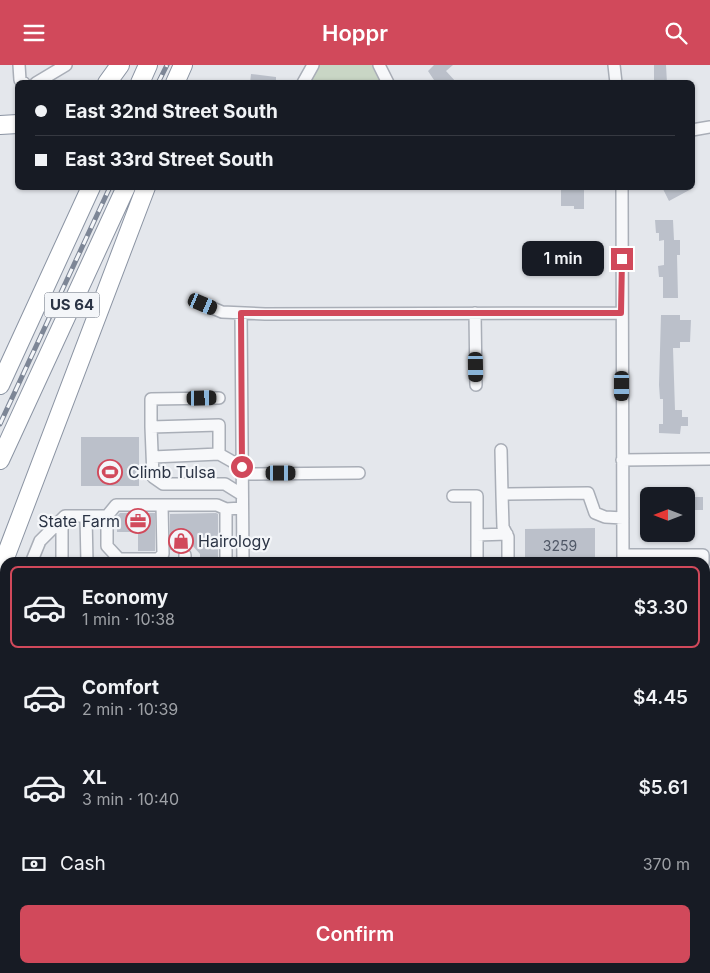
<!DOCTYPE html>
<meta charset="utf-8">
<style>
body{margin:0;font-family:Inter,sans-serif;background:#242831;color:#f1f3f6;height:100vh;display:flex;flex-direction:column;font-size:19px;white-space:nowrap}
*{box-sizing:border-box;margin:0}
p{font-size:16px;color:#9ea1a6}
.icon{flex:none;width:28px;height:28px;fill:none;stroke:currentColor;stroke-width:2;stroke-linecap:round;stroke-linejoin:round}
.map{position:relative;flex:1;overflow:hidden}
.panel{position:absolute;left:0px;top:492px;width:710px;height:416px;display:flex;flex-direction:column;background:#171b24;border-radius:15px 15px 0 0;box-shadow:0 1px 4px #0004}
.panel>*{flex:none}
.hud{position:absolute;left:15px;top:15px;width:680px;height:110px;border-radius:8px;box-shadow:0 1px 4px #0004;display:grid;align-content:center;height:110px;padding:0 20px;background:#171b24}
.needle{width:32px;rotate:270deg}
.fabs{position:absolute;left:640px;top:422px;display:grid;gap:10px}
.fabs a{display:grid;place-items:center;width:55px;height:55px;border-radius:8px;background:#171b24;box-shadow:0 1px 4px #0004;font-size:25px}
.end{position:absolute;width:22px;height:22px;margin:-11px;border:6px solid #d1495b;background:#fff;box-shadow:0 0 0 2px #fff}
.from{border-radius:50%}
.bubble{position:absolute;height:35px;border-radius:8px;background:#171b24;box-shadow:0 1px 4px #0004;font-size:16px;font-weight:600;line-height:35px;text-align:center}
.car{position:absolute;width:15px;height:30px;margin:-15px -8px;border-radius:6px;box-shadow:0 0 4px 1px #0007;background:linear-gradient(#222 24%,#8ab4d8 0 40%,#222 0 76%,#8ab4d8 0 86%,#222 0)}
.hud b{display:flex;align-items:center;gap:18px;height:48px;font-size:19px}
.hud b+b{border-top:1px solid #363941}
.hud i{width:12px;height:12px;background:#f1f3f6}
ul{padding:9px 0 0;list-style:none}
li{display:flex;align-items:center;gap:15px;height:82px;margin:0 10px 8px;padding:0 10px;border:2px solid transparent;border-radius:8px}
li div{flex:1}
li b{display:block;font-size:19px}
li em{font-style:normal;font-weight:600}
li.active{border-color:#d1495b}
li>.icon{width:45px;height:45px;stroke-width:1.5}
.pay{display:flex;align-items:center;gap:12px;height:55px;padding:0 20px;font-size:19px}
.pay p{margin-inline-start:auto}
.primary-button{display:flex;gap:10px;margin-top:auto;padding:10px 20px}
.primary-button a{flex:1;height:58px;border-radius:8px;background:#d1495b;color:#fff;font-size:20px;font-weight:600;line-height:58px;text-align:center}
header{display:flex;justify-content:space-between;align-items:center;height:65px;padding:0 20px;background:#d1495b;color:#fff;font-size:22px;font-weight:600}
.map>svg:first-child{display:block}
</style>
<header><svg class="icon" aria-label="menu" viewBox="0 0 24 24"><path d="M4 6h16M4 12h16M4 18h16"/></svg>Hoppr<svg class="icon" aria-label="search" viewBox="0 0 24 24"><circle cx="10" cy="10" r="6"/><path d="M15 15l6 6"/></svg></header>
<div class="map">
<svg width="710" height="908" viewBox="0 0 710 908">
<rect width="100%" height="100%" fill="#e4e7ec"/>
<path fill="#c9d6c5" d="M319,0H374L382,18H309Z"/>
<path fill="#bbc0ca" d="M434,0H453L446,6L457,18H436L428,6Z
M654,0H666L667,18H654Z
M251,9L276,12V18H250Z
M561,122H584V144H574V141H561Z
M662,122H695L669,136Z
M655,155H673L674,175H680V190H677L678,233H663V212H659L658,201L664,200V175L659,176V168H656Z
M661,250H680V255H691L690,277H680V283H673L675,345H682V352H688V361H681L680,369L659,368V359H663V334H660L659,320Z
M81,372H139V421H81Z
M686,432H703V445H686Z
M120,448H155V486H138V467H117V451Z
M216,448L218,449V498H200V489L191,479L182,480L177,485H170V449Z
M595,463V498H525V464Z"/>
<g fill="none" stroke-linecap="round" stroke-linejoin="round">
<defs>
<path id="minor" d="M19,0L20,15L24,18
M379,0L388,18
M614,0L616,18
M36,18L66,0
M303,18L313,0
M692,65L710,62
M622,122L623,498
M203,239L222,247L265,249L621,248
M241,248L243,498
M475,248L476,320
M151,362V334L219,333
M501,385L502,429L588,428L595,448L605,452L623,453
M219,389V360L151,362L153,412L163,419H225L241,429
M153,392L219,389L242,402
M622,395L710,394
M242,409L359,408
M502,429L503,462L508,472V498
M453,431H477V498
M107,451V481L119,494L120,498
M62,455V495L65,498
M477,470L507,469
M185,490V498
M623,490H703V498
M119,494H158
M31,498L40,476L65,451H86
M87,498L86,451H107L116,440H217L226,444L242,443
M158,498V494L163,489L162,440
M226,498V444
M705,615H710
M705,663H710
M705,684H710
M0,686H5
M0,760H5
M705,783H710
M0,841H5
M71,904V908
M154,904V908
M307,904V908
M604,904L606,908
M17,908V904
M458,908V904"/>
<path id="major" d="M705,567H710
M0,572H5
M705,586L710,581
M0,591H5"/>
<path id="highway" d="M107,18L120,0
M140,18L148,0
M175,18L183,0
M0,60L18,59
M0,320L91,122
M0,395L126,122
M0,506L146,122"/>
</defs>
<use href="#minor" stroke="#a9aeb7" stroke-width="14"/>
<use href="#major" stroke="#a3abb8" stroke-width="18"/>
<use href="#highway" stroke="#8b94a3" stroke-width="20"/>
<use href="#minor" stroke="#f7f8fa" stroke-width="11"/>
<use href="#major" stroke="#fff" stroke-width="15"/>
<use href="#highway" stroke="#fff" stroke-width="18"/>
<defs>
<path id="rail" d="M158,18L167,0
M0,359L110,122"/>
</defs>
<use href="#rail" stroke="#7d8696" stroke-width="5"/>
<use href="#rail" stroke="#f4f6f9" stroke-width="3" stroke-dasharray="9" stroke-linecap="butt"/>
</g>
<g fill="none" stroke-linecap="round" stroke-linejoin="round">
<path stroke="#d1495b" stroke-width="6" d="M242,402L241,248H621L622,194"/>
</g>
<defs>
<symbol id="stadium-ring" viewBox="-11 -11 22 22"><circle r="9.5" fill="#f4f6f9" stroke="#d1495b" stroke-width="1.5"/><path d="M0-5a6.5 5 0 1 0 0 10a6.5 5 0 1 0 0-10ZM-3.5-1.8h7v3.6h-7Z" fill="#d1495b"/></symbol>
<symbol id="office-ring" viewBox="-11 -11 22 22"><circle r="9.5" fill="#f4f6f9" stroke="#d1495b" stroke-width="1.5"/><path d="M-6-3h4V-5.5h4V-3h4V5H-6ZM-1-4.5V-3h2v-1.5ZM-6 0V1H6V0Z" fill="#d1495b"/></symbol>
<symbol id="shop-ring" viewBox="-11 -11 22 22"><circle r="9.5" fill="#f4f6f9" stroke="#d1495b" stroke-width="1.5"/><path d="M-5-2.5h2.3a2.7 3.5 0 0 1 5.4 0H5L5.5 6h-11ZM-1.5-2.5h3a1.5 2.3 0 0 0-3 0Z" fill="#d1495b"/></symbol>
</defs>
<g fill-rule="evenodd">
<use href="#stadium-ring" x="96" y="393" width="28" height="28"/>
<use href="#office-ring" x="124" y="442" width="28" height="28"/>
<use href="#shop-ring" x="167" y="462" width="28" height="28"/>
</g>
<g text-anchor="middle" stroke-width="4.5" stroke-linejoin="round" paint-order="stroke">
<g font-size="14" fill="#4f5766">
<text x="560" y="486">3259</text>
</g>
<rect fill="#f4f6f9" stroke="#676e7b" stroke-width="1" x="44.5" y="227.5" width="55" height="25" rx="4"/>
<g font-size="15" font-weight="bold" fill="#2b3445">
<text x="72" y="245">US 64</text>
</g>
<g font-size="16" fill="#2b3445" stroke="#f4f6f9" text-anchor="start">
<text x="128" y="413">Climb Tulsa</text>
<text x="120" y="462" text-anchor="end">State Farm</text>
<text x="198" y="482">Hairology</text>
</g>
</g>
</svg>
<div class="fabs">
<a><svg class="needle" viewBox="-14 -14 28 28"><path d="M0-13l5 13h-10z" fill="#e53935"/><path d="M0 13l5-13h-10z" fill="#9ea1a6"/></svg></a>
</div>
<i class="end from" style="left:242px;top:402px"></i>
<i class="end" style="left:622px;top:194px"></i>
<div class="bubble" style="left:522px;top:176px;width:82px">1 min</div>
<i class="car" style="left:203px;top:239px;rotate:113deg"></i>
<i class="car" style="left:476px;top:302px;rotate:179deg"></i>
<i class="car" style="left:622px;top:321px;rotate:180deg"></i>
<i class="car" style="left:202px;top:333px;rotate:89deg"></i>
<i class="car" style="left:281px;top:408px;rotate:90deg"></i>
<div class="hud">
<b><i class="from"></i>East 32nd Street South</b>
<b><i></i>East 33rd Street South</b>
</div>
<section class="panel">
<ul>
<li class="active"><svg class="icon" aria-label="car" viewBox="0 0 24 24"><path d="M5 17H2v-5l4-1 3-4h7l3 4 3 1v5h-3M9 17h6M6 11h13"/><circle cx="7" cy="17" r="2"/><circle cx="17" cy="17" r="2"/></svg><div><b>Economy</b><p>1 min · 10:38</p></div><em>$3.30</em></li>
<li><svg class="icon" aria-label="car" viewBox="0 0 24 24"><path d="M5 17H2v-5l4-1 3-4h7l3 4 3 1v5h-3M9 17h6M6 11h13"/><circle cx="7" cy="17" r="2"/><circle cx="17" cy="17" r="2"/></svg><div><b>Comfort</b><p>2 min · 10:39</p></div><em>$4.45</em></li>
<li><svg class="icon" aria-label="car" viewBox="0 0 24 24"><path d="M5 17H2v-5l4-1 3-4h7l3 4 3 1v5h-3M9 17h6M6 11h13"/><circle cx="7" cy="17" r="2"/><circle cx="17" cy="17" r="2"/></svg><div><b>XL</b><p>3 min · 10:40</p></div><em>$5.61</em></li>
</ul>
<div class="pay"><svg class="icon" aria-label="cash" viewBox="0 0 24 24"><path d="M3 7h18v10H3z"/><circle cx="12" cy="12" r="2"/></svg>Cash<p>370 m</p></div>
<div class="primary-button"><a>Confirm</a></div>
</section>
</div>
